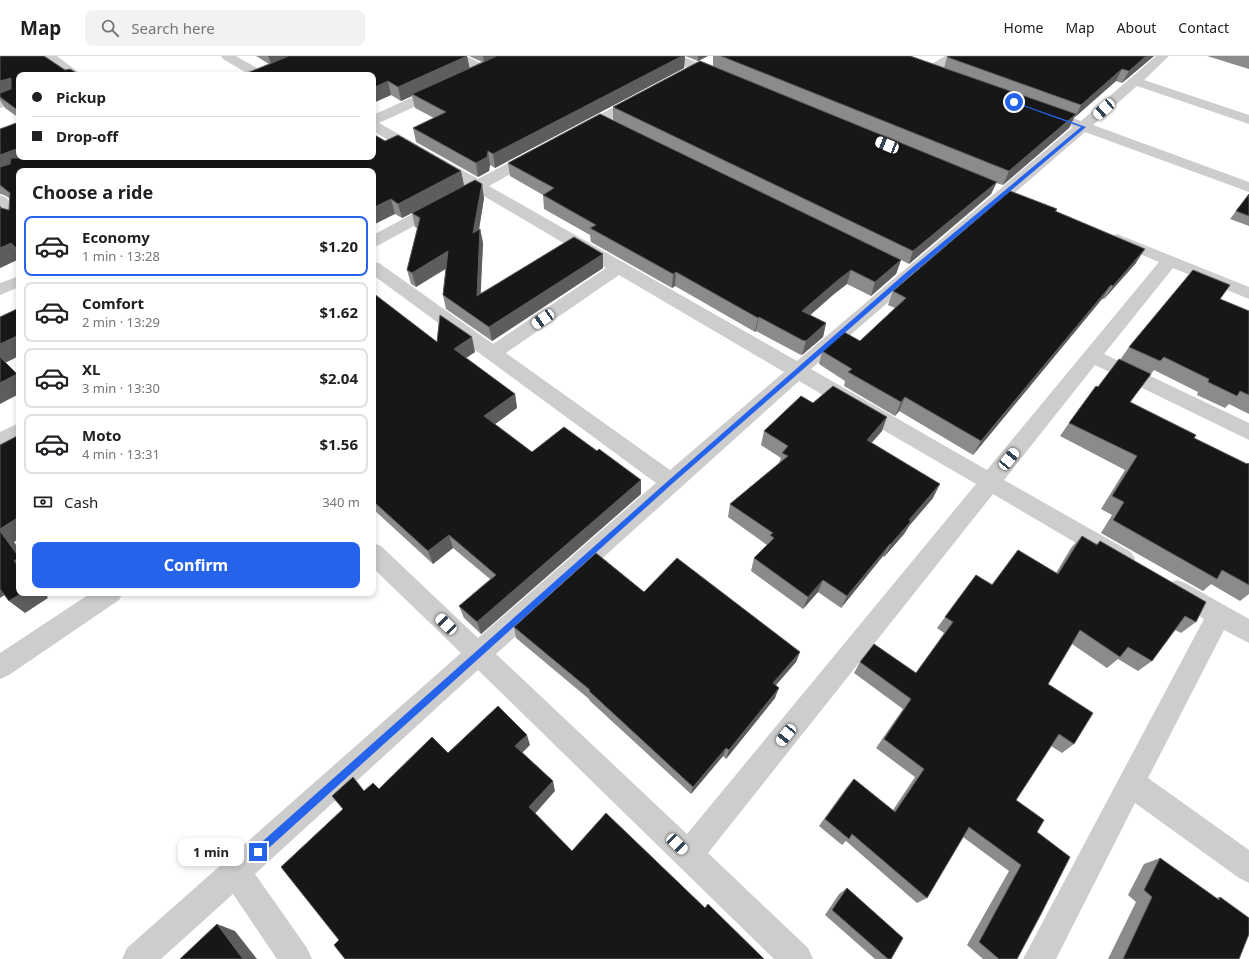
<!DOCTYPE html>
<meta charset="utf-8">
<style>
body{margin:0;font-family:"Noto Sans",sans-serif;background:#f2f2f2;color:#202124;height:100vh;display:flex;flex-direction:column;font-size:15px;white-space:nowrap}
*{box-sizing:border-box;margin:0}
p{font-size:13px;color:#757577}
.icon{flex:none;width:22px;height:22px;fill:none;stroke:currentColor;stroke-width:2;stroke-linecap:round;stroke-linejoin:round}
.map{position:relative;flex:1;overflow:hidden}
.drawer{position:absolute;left:16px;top:112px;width:360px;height:428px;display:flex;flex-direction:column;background:#fff;border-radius:8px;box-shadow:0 2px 6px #0003}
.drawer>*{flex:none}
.banner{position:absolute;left:16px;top:16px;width:360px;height:88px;border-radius:8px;box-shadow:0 2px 6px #0003;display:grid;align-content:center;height:88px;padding:0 16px;background:#fff}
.end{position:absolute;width:18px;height:18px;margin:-9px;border:5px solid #2563eb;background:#fff;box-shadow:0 0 0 2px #fff}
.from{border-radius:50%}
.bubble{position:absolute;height:28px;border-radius:8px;background:#fff;box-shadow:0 2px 6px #0003;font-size:13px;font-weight:700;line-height:28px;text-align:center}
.car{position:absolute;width:12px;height:24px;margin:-12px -6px;border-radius:5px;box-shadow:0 0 3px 1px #0007;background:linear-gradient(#fff 24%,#345 0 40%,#fff 0 76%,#345 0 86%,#fff 0)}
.banner b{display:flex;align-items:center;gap:14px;height:38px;font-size:15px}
.banner b+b{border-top:1px solid #e0e0e0}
.banner i{width:10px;height:10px;background:#202124}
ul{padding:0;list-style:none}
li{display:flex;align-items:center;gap:12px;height:60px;margin:0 8px 6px;padding:0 8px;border:2px solid #e0e0e0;border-radius:8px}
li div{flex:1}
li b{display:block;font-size:15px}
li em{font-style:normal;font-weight:700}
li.selected{border-color:#2563eb}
li>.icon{width:36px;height:36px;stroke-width:1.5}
h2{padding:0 16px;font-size:18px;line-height:48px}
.pay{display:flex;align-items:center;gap:10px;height:44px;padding:0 16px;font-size:15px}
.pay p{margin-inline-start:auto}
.button{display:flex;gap:8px;margin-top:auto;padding:8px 16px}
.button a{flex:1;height:46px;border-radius:8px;background:#2563eb;color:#fff;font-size:16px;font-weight:700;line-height:46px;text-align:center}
header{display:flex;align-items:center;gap:24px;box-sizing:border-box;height:56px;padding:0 20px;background:#fff;border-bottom:1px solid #e0e0e0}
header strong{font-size:19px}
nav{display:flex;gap:22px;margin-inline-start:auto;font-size:14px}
.search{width:280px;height:36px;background:#f2f2f2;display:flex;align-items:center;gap:10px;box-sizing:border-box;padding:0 14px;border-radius:8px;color:#757577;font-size:15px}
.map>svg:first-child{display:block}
</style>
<header>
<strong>Map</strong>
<div class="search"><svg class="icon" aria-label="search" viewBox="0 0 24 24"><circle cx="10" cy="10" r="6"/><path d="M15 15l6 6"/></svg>Search here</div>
<nav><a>Home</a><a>Map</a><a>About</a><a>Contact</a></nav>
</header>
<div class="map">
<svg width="1249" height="903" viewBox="0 0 1249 903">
<rect width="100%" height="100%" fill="#fff"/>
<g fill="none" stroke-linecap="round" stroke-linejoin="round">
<path fill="#cdcdcd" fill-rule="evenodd" d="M43,0H57L82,19H68Z
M221,0H236L264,16L265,19H250L223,3Z
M450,0H466L489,11L490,14L489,17H479L452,3Z
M664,0H681L726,18L727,21L726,24H716L666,3Z
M945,0H960L935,18H925L924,15L925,12Z
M1156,0H1169L1144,24L1249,59V68L1137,30L1093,69L1249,126V136L1085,76L811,313L987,414L1159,206L1111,186L1109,183L1111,180L1117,178L1249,231V243L1173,212L1104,298L1249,367V384L1095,309L1004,424L1131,496L1135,503L1131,510L1123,513L1115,510L993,438L708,797L808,892L813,903H774L478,614L255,818L307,892L312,903H277L233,838L161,903H122L127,892L461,597L373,512V487L381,490L478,582L656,427L373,219V206L379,207L493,288L606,212L477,136L468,140L463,138L460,135L466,130L373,75V59L435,31H445L447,34L445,37L379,67L478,123L531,95L536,94L541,95L543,98L541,101L489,130L797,305L1073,71L1067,69L1065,66L1067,63L1072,62L1081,65ZM619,219L784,316L670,414L506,297ZM799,325L976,428L687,778L496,598Z
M19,37V46L0,52V43Z
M640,38L645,39L647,42L645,45L583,78L578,79L573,78L571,75L573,72Z
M0,139L5,141L19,153V167L13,165L0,153Z
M439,145L445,147L447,150L445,153L379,189L373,191V179L433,147Z
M19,220V231L0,239V227Z
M19,367V385L0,394V376Z
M1177,524L1185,527L1249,563V587L1224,574L1148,722L1249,794V827L1239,822L1135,747L1056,903H1023L1204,563L1169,541L1165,534L1169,527Z
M91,537H123L119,544L9,619L0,623V597Z"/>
</g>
<path fill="#8b8b8b" d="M0,0L65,14L80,19H19V62L5,52L0,44Z
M256,0H467L469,12L482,6L469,0H708L698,5L685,0L684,12L495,112L490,109L489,115L478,121L416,86L413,72L434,62L415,52L412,40L401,45L391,39L373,47V19L269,8Z
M713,0H910L944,12L947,1L949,0H1154L1122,27L1116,25L1075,61H1074L1069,72L1003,129L996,127L991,138L909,208L901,204L896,218L871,240L847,228L834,238L810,259L826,267L823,281L802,299L799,298L756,275L755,276L675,230L672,232L591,186L590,179L544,153L543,139L510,120L508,107L891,200L613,64V51L713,10Z
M1207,0H1249V13Z
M0,73L19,101H373L385,85L461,115L464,129L484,142L479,174L480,173L483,187L480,237L603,198V212L492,285L446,253L443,239L446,213L416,231L411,228L407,214L418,173L415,171L412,157L402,162L395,158L373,115H19V203L0,212L1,152L9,154L10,143L6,140L1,138H0Z
M1249,138V170L1230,163Z
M1057,153L1056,156L1136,207L1104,243H1102L973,399L899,355L895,360L844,330L845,325L819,308L822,295L860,285L895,252L888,249L893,235Z
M373,237L437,286L475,296L466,302L515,338L517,352L495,368L532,396L597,395L641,424V438L481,578L464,562L459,550L490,523L453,492L433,508L373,453Z
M1220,243L1249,255V358L1229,348L1225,352L1197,339L1198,336L1154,314L1130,346L1194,382L1246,408L1248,407L1249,408V538L1240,545L1211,528L1203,535L1101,477L1112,459L1101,453L1125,414L1060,380L1069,367L1120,304L1129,291Z
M813,347L882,375L871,387L933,442L909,470L904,478L884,501L883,500L841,552L818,536L803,553L751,515L754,502L767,489L728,461L730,448L779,407L781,402L761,389L764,375Z
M1082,480L1097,488L1100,485L1196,566L1181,577L1175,574L1152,605L1138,615L1118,603L1107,612L1072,588L1048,628L1074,688L1062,697L1051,690L1016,744L1037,776L1017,903H983L967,889L1009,815L963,781L927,842L917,847L846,785L842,789L819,770L847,731L854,723L893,754L915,721L876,692L903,653L854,617L860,606L916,617L944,577L937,572L976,519L992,528L1056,517L1071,492Z
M644,536L800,596L796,606L776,629L775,642L726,703L723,700L691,738L590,645L589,643L516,582L514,571Z
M1160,802L1216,842L1220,841L1239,903H1108L1136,846L1128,839L1144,808Z
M847,832L888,903H875L825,859L839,838Z"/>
<path fill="#5d5d5d" d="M268,0H296L272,9Z
M467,0L470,14L412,38V40L401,45L398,31Z
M483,0H500L484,7Z
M682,0H685L684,12L495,112L493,98Z
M698,0H708L698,5Z
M1146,0H1154L1122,27L1129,15Z
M1122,13L1116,25L1075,61L1081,49Z
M11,22L19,34L0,41V25Z
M388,25L391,39L373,47V32Z
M1076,58L1069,72L1003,129L1009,115Z
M19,92V101H41L0,117V99Z
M488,95L490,109L489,115L478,121L476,107Z
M247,101H277L255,111Z
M461,115L464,130L402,162L398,148Z
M997,126L991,138L909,208L913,195Z
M482,128L484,142L476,191L473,177Z
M391,143L395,158L373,169V152Z
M480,173L483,187L480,254L477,240Z
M11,187L19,197V203L0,212V192Z
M1145,193L1136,207L1104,243L1113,230Z
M448,195L451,209L416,231L412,217Z
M603,198V212L492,285L489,271Z
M901,204L896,218L871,240L875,226Z
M851,214L847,228L834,238L799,269L802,255L838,224Z
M676,216L675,230L672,232L673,218Z
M1111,229L1102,243L973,399L981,385Z
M759,261L756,275L755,276L758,262Z
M826,267L823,281L802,299L806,285Z
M19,279V300L5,307L0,302V288Z
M472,281L475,296L458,307L454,293Z
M17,318L19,320V338L0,348V327Z
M515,338L517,352L487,374L484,360Z
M905,341L899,355L895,360L901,346Z
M887,361L882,375L862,398L867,384Z
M641,424V438L481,578L477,566Z
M940,428L933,442L909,470L904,478L884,501L891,488L909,464Z
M19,461V483L14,486L19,493V501L0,475V473Z
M449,479L453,492L433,508L428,495Z
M890,488L883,500L841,552L847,540Z
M19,502V511L14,505Z
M823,524L818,536L803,553L808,541Z
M0,529L9,536L0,542Z
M22,537H45L48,542L25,557L9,545Z
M800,596L796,606L769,637L773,627Z
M779,632L775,642L726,703L729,694Z
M527,679L530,689L518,701L515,690Z
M726,692L723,700L691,738L693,731Z
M553,725L555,735L533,760L529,751Z
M217,868L235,875L257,903H243Z"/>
<path fill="#171717" stroke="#5d5d5d" d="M0,0H44L65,14L70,13L80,19H19V55L0,41V37L11,33V22L0,25Z
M289,0H467L398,31L388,25L373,32V19H242Z
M497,0H682L493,98L488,95L487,101L476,107L413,72L446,56L412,38Z
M721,0H910L1076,58L1009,115Z
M949,0H1146L1129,15L1122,13L1081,49L947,1Z
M700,5L997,126L913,195L613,51Z
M600,58L901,204L875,226L851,214L838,224L802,255L826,267L806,285L802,284L759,261L758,262L676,216L673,218L590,172L596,169L543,139L554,132L508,107Z
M19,66V92L0,99V73Z
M373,78L385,85L398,79L461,115L398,148L391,143L373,152V115H19V192L17,193L11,187L0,192V150L1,152L9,154L10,137L0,129V111L10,108L11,102H27L30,101H247L248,102H267L270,101H373Z
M475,124L482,128L473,177L480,173L477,240L574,181L603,198L489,271L443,239L448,195L412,217L407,214L420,162L412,157Z
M1010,135L1057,153L1055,155L1145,193L1113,230L1111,229L981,385L905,341L901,346L848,316L852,313L822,295L844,276L860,285L906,242L893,235Z
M1249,138V160L1236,155Z
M1193,214L1230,229L1220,243L1249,255V339L1240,335L1237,340L1208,326L1209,323L1164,301L1160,305L1129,291Z
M373,237L437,286L440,259L472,281L454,293L515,338L484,360L532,396L564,371L597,395L599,393L641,424L477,566L459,550L496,519L449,479L428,495L373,445Z
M19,252V279L0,288V261Z
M0,301L17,318L0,327Z
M1119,303L1151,318L1130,346L1196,379L1194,382L1247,408L1248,407L1249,408V529L1222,514L1217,523L1113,464L1124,446L1112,440L1137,400L1069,367L1096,330L1098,331Z
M833,330L887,361L867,384L940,428L909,464L911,465L891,488H890L847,540L823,524L808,541L754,502L774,482L770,479L773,477L730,448L788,400L782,397L788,390L764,375L801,340L813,347Z
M19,379V461L0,473V389Z
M0,475L19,501V502L14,505L19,511V537H22L9,545L0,533Z
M1082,480L1097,489L1100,485L1206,546L1196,566L1185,560L1152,605L1128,591L1120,601L1080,574L1048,628L1093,657L1074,688L1059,678L1016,744L1044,764L1037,776L1070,801L1041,858L1017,903H999L979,886L1021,809L969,771L927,842L852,778L849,783L825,763L854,723L895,756L924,713L884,683L911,643L860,606L874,588L916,617L953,566L945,561L976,519L992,529L1018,494L1058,518Z
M596,497L644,536L677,502L800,596L773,627L779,632L729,694L726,692L693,731L589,635L590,634L514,571Z
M498,650L527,679L515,690L553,725L529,751L572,795L606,757L705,852L708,848L764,903H345L334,889L339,884L281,811L343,753L332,740L353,721L364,735L373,727L379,733L432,681L448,697Z
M1160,802L1219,844L1220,841L1249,862V878L1239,903H1123L1152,841L1144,834Z
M847,832L903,882L891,903H888L832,854Z
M217,868L243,903H180Z"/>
<path fill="#2563eb" d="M1012,45L1086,71L912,218L673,427L261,799L258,800L255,799L254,796L255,792L669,424L908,215L1081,71L1012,46Z"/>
</svg>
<i class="end from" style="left:1014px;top:46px"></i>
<i class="end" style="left:258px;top:796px"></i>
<div class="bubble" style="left:178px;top:782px;width:66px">1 min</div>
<i class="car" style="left:1104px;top:53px;rotate:228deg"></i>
<i class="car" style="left:887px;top:89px;rotate:292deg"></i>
<i class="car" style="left:543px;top:263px;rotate:236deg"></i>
<i class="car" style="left:1009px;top:403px;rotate:39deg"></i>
<i class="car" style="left:446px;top:568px;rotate:314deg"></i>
<i class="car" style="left:786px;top:679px;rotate:219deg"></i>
<i class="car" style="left:677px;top:788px;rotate:134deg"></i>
<div class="banner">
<b><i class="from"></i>Pickup</b>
<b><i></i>Drop-off</b>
</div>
<section class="drawer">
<h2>Choose a ride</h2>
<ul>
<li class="selected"><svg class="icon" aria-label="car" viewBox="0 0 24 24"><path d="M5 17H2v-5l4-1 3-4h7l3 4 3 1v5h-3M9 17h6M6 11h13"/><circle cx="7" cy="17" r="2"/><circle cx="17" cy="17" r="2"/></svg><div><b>Economy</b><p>1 min · 13:28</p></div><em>$1.20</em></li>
<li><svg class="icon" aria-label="car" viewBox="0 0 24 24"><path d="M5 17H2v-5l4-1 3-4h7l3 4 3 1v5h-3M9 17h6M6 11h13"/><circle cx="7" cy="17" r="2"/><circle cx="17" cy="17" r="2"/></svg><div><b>Comfort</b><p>2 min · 13:29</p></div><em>$1.62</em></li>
<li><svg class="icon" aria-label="car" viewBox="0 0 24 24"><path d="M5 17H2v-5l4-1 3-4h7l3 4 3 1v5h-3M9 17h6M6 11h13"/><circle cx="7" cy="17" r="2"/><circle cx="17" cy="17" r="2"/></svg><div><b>XL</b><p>3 min · 13:30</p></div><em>$2.04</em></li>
<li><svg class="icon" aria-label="car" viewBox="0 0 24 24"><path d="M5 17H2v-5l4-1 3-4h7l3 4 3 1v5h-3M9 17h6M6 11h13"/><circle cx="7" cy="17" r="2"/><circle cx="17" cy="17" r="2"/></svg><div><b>Moto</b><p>4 min · 13:31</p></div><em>$1.56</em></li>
</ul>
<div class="pay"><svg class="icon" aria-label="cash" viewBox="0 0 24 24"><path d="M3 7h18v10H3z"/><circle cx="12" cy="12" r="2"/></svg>Cash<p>340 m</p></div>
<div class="button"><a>Confirm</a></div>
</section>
</div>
